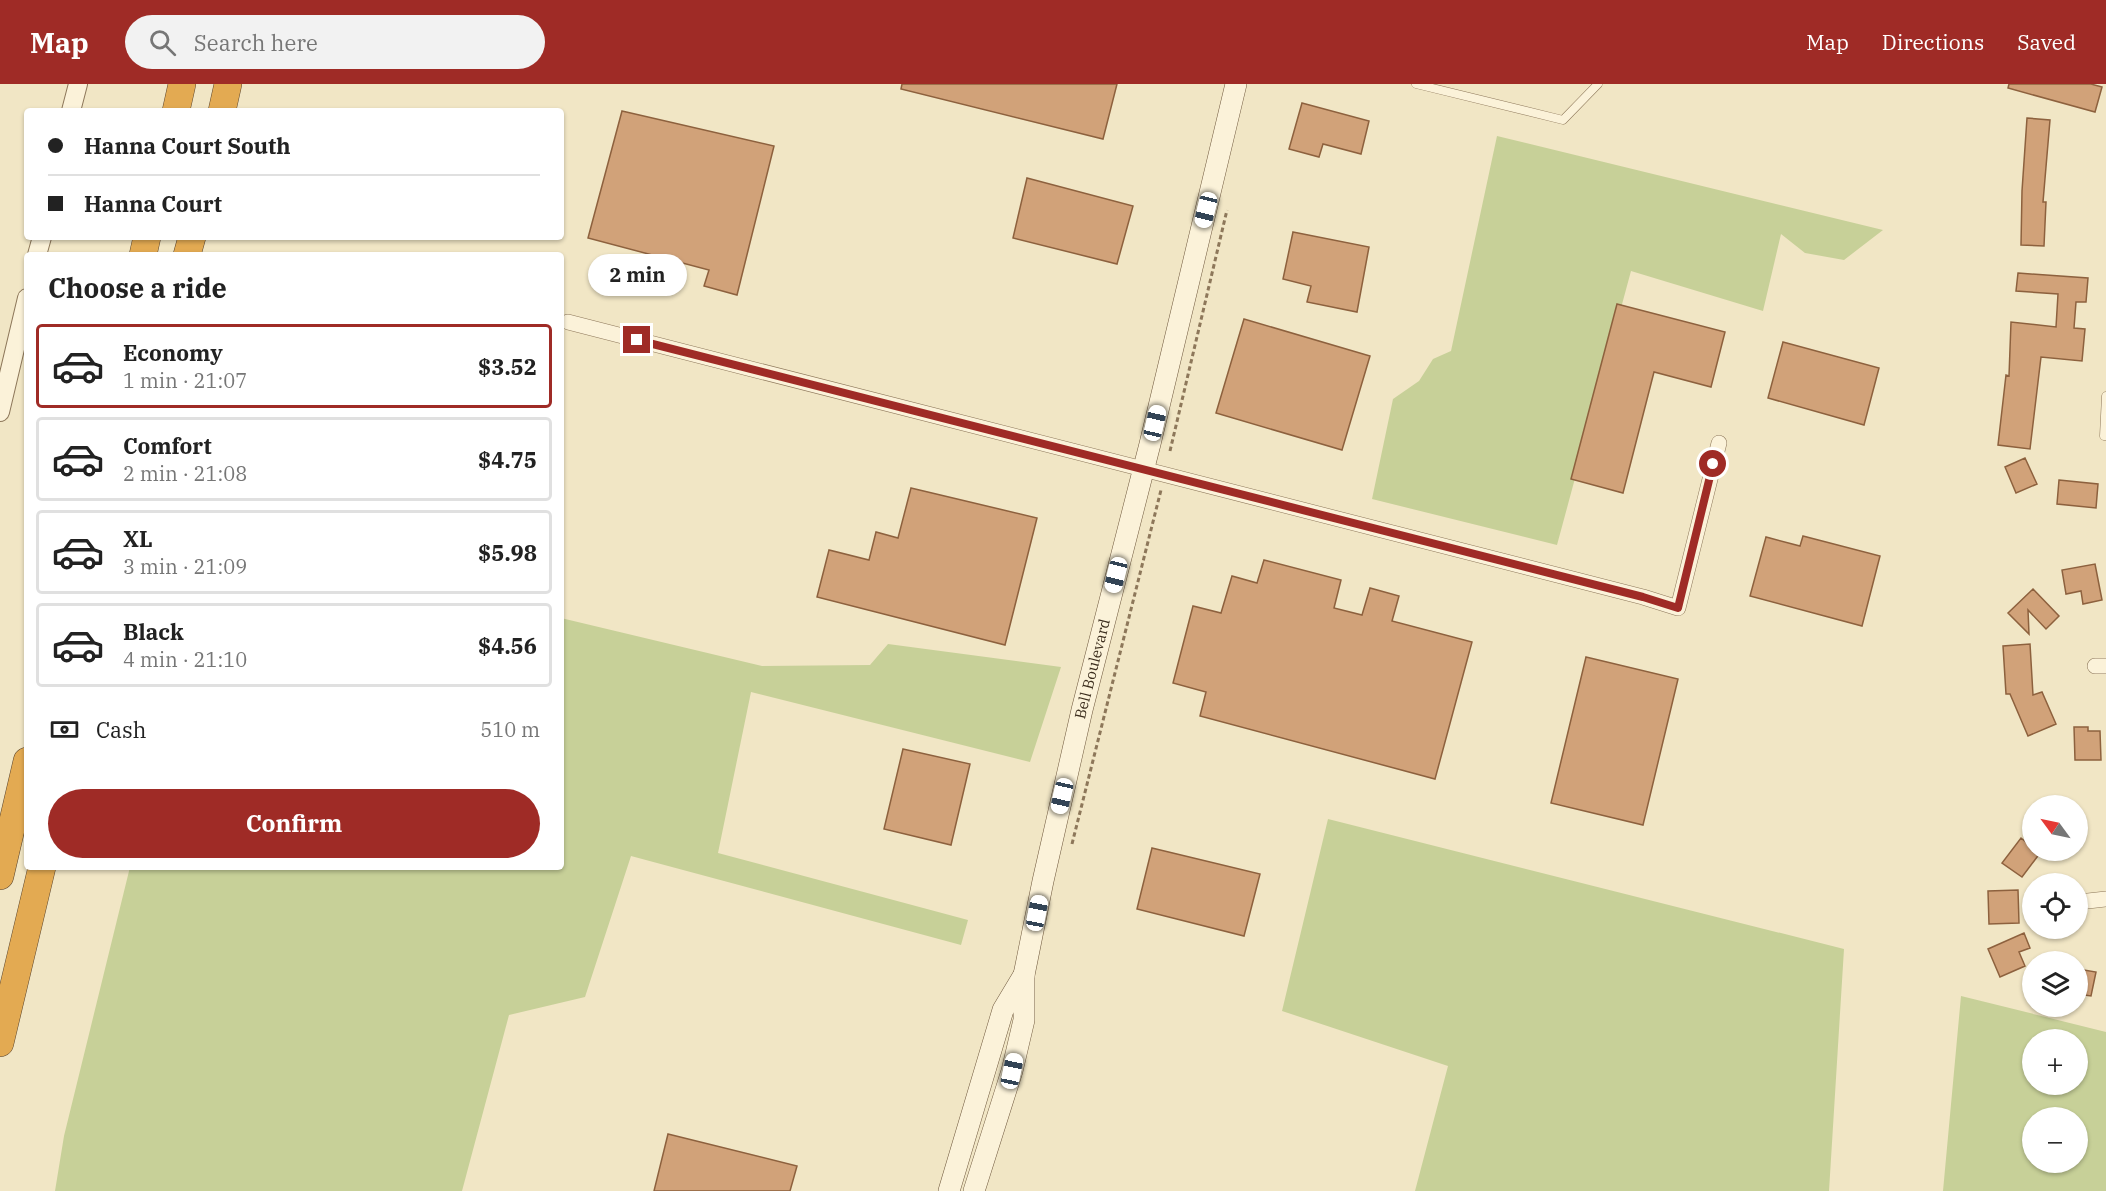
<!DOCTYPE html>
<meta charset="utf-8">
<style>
body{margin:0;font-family:"IBM Plex Serif",serif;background:#f2f2f2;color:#222;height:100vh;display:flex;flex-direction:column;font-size:22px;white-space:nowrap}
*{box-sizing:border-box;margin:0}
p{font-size:20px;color:#767676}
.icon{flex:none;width:33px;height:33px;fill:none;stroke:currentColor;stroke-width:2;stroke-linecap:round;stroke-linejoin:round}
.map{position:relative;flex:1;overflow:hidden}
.drawer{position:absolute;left:24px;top:168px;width:540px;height:618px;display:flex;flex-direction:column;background:#fff;border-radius:6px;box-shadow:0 2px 4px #0004}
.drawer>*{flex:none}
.hud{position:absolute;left:24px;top:24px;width:540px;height:132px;border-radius:6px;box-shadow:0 2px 4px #0004;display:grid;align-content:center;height:132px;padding:0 24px;background:#fff}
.needle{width:39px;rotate:303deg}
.buttons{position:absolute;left:2022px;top:711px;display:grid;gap:12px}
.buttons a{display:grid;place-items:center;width:66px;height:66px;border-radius:50%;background:#fff;box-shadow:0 2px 4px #0004;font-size:30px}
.end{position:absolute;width:27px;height:27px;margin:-14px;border:8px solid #9f2b26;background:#fff;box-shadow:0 0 0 3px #fff}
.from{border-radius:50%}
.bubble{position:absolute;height:42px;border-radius:21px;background:#fff;box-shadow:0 2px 4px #0004;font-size:20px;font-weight:800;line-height:42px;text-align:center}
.car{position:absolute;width:18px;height:36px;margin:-18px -9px;border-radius:8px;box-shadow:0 0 4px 2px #0007;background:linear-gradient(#fff 24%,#345 0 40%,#fff 0 76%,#345 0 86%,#fff 0)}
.hud b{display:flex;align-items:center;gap:21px;height:57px;font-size:22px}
.hud b+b{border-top:2px solid #e0e0e0}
.hud i{width:15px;height:15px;background:#222}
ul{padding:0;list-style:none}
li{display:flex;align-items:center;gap:18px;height:84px;margin:0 12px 9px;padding:0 12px;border:3px solid #e0e0e0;border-radius:6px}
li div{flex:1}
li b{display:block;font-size:22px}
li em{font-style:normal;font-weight:800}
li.selected{border-color:#9f2b26}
li>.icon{width:54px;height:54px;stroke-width:1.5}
h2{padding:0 24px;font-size:27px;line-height:72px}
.pay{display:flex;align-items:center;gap:15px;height:66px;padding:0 24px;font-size:22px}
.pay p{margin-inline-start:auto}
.action{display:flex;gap:12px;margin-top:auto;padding:12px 24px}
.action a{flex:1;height:69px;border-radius:36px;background:#9f2b26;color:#fff;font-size:24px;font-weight:800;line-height:69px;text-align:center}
header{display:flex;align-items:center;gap:36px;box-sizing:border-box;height:84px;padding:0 30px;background:#9f2b26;color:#fff}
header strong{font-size:28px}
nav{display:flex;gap:33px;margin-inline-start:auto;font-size:21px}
.search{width:420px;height:54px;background:#f2f2f2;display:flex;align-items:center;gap:15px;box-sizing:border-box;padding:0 21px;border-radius:33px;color:#767676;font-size:22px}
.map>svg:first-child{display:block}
</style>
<header>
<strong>Map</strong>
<div class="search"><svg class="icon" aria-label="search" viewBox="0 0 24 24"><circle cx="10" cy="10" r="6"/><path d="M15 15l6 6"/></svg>Search here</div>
<nav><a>Map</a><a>Directions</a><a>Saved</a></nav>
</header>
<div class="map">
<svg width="2106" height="1107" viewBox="0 0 2106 1107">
<rect width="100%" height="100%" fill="#f1e6c5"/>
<path fill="#c7d098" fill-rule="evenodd" d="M1497,52L1883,146L1844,176L1805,169L1781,150L1763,227L1631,187L1557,461L1372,415L1393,315L1419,297L1433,275L1451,267Z
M561,534L762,582L870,581L888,560L1061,583L1030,678L751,608L718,769L968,836L961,861L631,772L585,913L509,931L462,1107H55L64,1052L130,783H561Z
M1328,735L1844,865L1829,1107H1415L1448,982L1282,927Z
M1961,912L2106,948V1107H1943ZM2032,956H2078V1000H2032ZM2032,1034H2078V1078H2032Z"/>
<path fill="#d1a279" stroke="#8d613e" stroke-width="1.5" d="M902,0H1117L1103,55L901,5Z
M2009,0H2091L2102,3L2095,28L2008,4Z
M1302,19L1369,37L1361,70L1323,60L1319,73L1289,65Z
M622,27L774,62L737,211L704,202L709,186L588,154Z
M2027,34L2050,36L2043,118H2046L2044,162L2021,161L2022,107Z
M1027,94L1133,122L1117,180L1013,154Z
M1293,148L1369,163L1357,228L1307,218L1311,202L1283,195Z
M2018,189L2088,194L2086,218H2076L2074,244L2085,245L2082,277L2041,273L2030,365L1998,361L2006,291L2009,292L2011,238L2056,243L2058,210L2016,207Z
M1617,220L1725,248L1711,303L1654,288L1623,409L1571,395Z
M1244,235L1370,272L1342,366L1216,329Z
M1783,258L1879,284L1864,341L1768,314Z
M2025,374L2037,400L2016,409L2005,383Z
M2059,396L2098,400L2096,424L2057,420Z
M911,404L1037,434L1005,561L817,513L829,466L869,476L876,448L898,454Z
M1803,452L1880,472L1862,542L1750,512L1766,453L1800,462Z
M1264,476L1341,496L1334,524L1362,531L1370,504L1399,512L1392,537L1472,558L1435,695L1200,632L1206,608L1173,599L1193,522L1221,529L1232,492L1257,499Z
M2095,480L2102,516L2083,520L2081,507L2066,510L2062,486Z
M2033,505L2059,532L2046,545L2028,526L2029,550L2008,529Z
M2030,560L2033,611L2042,608L2056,640L2028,652L2010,610H2006L2003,562Z
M1586,573L1678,595L1643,741L1551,719Z
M2074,643H2088V647H2100L2101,676H2075Z
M903,665L970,680L951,761L884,745Z
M2021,754L2032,763V766L2040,769L2022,793L2002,779Z
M1152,764L1260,790L1244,852L1137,825Z
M2018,806L2019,839L1989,840L1988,807Z
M2024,849L2030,864L2019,868L2025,882L2000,893L1988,865Z
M2078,885L2096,888L2091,912L2078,910Z
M668,1050L797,1082L790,1107H654Z"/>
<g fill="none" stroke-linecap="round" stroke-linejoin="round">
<defs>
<path id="service" d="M1416,0L1563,36L1598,0
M2106,312L2104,352H2106"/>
<path id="minor" d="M568,238L1643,513L1678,524L1719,359
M2095,582H2106
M2079,818L2106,815"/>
<path id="tertiary" d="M71,27L78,0
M37,171L42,153
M0,328L27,214"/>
<g id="secondary">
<path d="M949,1107L1003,926L1024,891"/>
<path id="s1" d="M974,1107L1012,987L1024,936V891L1043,797L1082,626L1150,360L1236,0"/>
</g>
<path id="motorway" d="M176,27L182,0
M222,27L228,0
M143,171L147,153
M187,171L192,153
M0,792L27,677
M0,959L42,783"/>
</defs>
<use href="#service" stroke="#8d775a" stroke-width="9"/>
<use href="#minor" stroke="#8d775a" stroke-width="16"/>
<use href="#tertiary" stroke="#8d775a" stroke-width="20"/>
<use href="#secondary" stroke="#6f583d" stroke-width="22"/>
<use href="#motorway" stroke="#5b452e" stroke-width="28"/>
<path stroke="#8d775a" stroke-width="3" stroke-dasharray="4.5 3" stroke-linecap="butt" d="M1170,367L1227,126
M1072,760L1161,406"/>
<use href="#service" stroke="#fbf2d9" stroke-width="8"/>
<use href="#minor" stroke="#fbf2d9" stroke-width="15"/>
<use href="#tertiary" stroke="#fbf2d9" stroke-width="18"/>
<use href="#secondary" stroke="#fbf2d9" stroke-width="21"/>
<use href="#motorway" stroke="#e3aa52" stroke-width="27"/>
</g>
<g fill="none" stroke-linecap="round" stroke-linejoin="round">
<path stroke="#9f2b26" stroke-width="8" d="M637,256L1643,513L1678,524L1713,380"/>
</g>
<g text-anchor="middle" stroke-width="5" stroke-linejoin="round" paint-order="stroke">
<g font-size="15" fill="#3c2e1e" stroke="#f7efd5">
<text dy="5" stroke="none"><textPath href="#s1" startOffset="537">Bell Boulevard</textPath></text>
</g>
</g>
</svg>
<div class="buttons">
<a><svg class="needle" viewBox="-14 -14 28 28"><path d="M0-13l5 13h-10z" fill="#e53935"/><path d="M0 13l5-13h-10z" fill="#767676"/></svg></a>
<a><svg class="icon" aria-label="locate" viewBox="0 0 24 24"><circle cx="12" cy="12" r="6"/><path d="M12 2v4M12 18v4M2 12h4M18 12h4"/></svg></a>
<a><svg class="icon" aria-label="layers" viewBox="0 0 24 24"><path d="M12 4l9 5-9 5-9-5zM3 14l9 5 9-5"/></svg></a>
<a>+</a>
<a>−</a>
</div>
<i class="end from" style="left:1713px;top:380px"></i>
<i class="end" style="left:637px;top:256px"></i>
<div class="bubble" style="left:588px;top:170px;width:99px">2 min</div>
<i class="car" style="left:1206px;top:126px;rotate:194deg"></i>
<i class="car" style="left:1155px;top:339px;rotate:13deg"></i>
<i class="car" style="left:1116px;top:491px;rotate:194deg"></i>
<i class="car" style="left:1062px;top:712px;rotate:193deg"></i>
<i class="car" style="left:1037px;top:829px;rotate:11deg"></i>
<i class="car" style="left:1012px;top:987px;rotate:12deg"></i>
<div class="hud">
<b><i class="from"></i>Hanna Court South</b>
<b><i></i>Hanna Court</b>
</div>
<section class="drawer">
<h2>Choose a ride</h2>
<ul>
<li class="selected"><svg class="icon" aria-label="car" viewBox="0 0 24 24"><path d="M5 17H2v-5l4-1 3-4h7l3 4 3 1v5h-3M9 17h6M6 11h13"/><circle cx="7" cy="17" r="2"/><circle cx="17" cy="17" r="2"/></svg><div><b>Economy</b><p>1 min · 21:07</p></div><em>$3.52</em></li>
<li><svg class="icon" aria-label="car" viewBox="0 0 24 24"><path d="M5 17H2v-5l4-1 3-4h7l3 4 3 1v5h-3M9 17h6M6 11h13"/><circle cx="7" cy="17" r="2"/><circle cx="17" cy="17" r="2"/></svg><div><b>Comfort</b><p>2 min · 21:08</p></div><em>$4.75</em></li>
<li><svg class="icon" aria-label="car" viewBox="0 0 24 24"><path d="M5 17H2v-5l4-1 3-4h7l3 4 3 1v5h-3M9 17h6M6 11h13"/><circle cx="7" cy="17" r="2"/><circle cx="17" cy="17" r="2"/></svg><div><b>XL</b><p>3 min · 21:09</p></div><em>$5.98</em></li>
<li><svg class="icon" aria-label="car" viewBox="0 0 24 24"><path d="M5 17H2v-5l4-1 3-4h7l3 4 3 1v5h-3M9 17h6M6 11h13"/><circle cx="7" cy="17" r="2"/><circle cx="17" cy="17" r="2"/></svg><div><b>Black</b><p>4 min · 21:10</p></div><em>$4.56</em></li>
</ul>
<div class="pay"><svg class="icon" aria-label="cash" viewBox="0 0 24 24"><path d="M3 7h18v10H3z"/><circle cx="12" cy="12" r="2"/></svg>Cash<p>510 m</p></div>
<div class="action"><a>Confirm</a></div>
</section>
</div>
